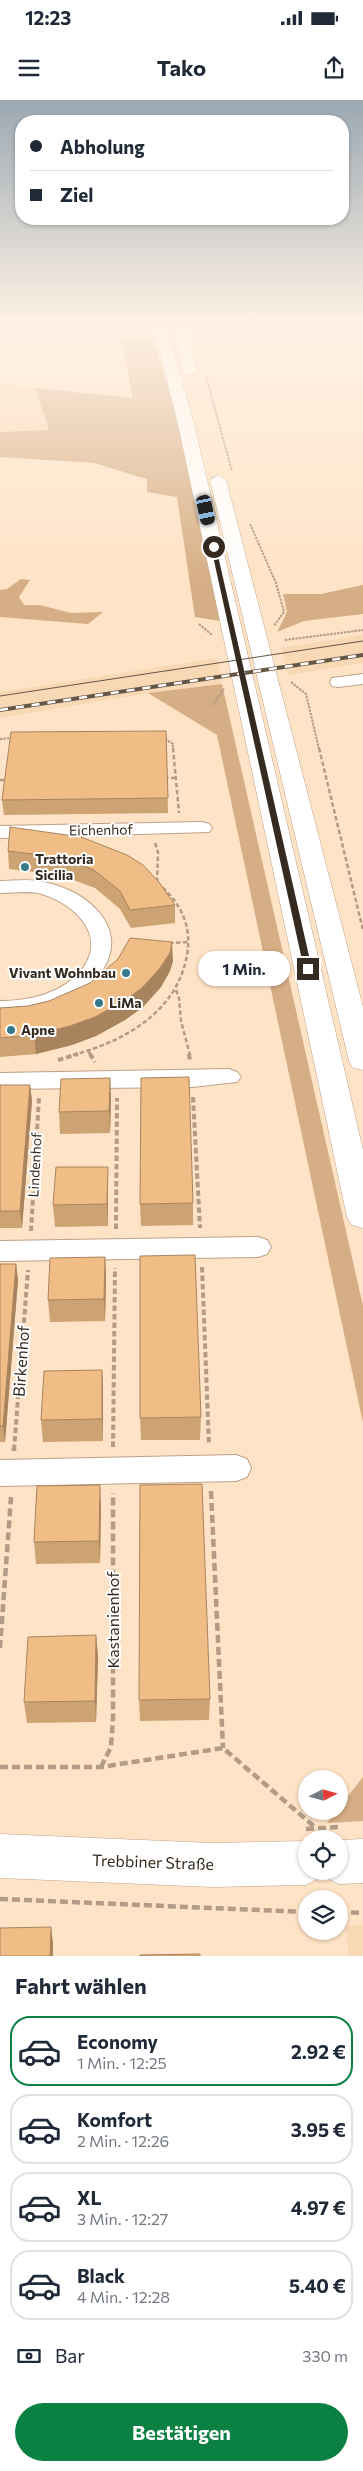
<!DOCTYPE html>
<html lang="de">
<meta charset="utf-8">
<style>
body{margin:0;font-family:Commissioner,sans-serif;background:#f2f2f3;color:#1f2937;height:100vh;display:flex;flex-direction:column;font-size:19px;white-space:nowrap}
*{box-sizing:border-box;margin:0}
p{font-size:16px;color:#747a83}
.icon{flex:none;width:28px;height:28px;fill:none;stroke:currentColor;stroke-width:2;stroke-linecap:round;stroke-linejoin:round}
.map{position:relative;height:1856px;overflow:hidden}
.details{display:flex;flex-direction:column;background:#fff;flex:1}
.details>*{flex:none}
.guide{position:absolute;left:15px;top:15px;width:334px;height:110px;border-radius:20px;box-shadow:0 1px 4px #0004;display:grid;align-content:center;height:110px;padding:0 15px;background:#fff}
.needle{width:32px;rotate:84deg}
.buttons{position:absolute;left:298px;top:1670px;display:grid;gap:10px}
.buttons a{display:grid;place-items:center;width:50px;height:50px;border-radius:50%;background:#fff;box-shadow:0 1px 4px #0004;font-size:25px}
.end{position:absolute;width:22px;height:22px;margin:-11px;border:6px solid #352a1f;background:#fff;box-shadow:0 0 0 2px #fff}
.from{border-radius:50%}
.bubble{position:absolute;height:35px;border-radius:18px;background:#fff;box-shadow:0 1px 4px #0004;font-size:16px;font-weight:700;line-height:35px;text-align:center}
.car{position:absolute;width:15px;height:30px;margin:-15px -8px;border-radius:6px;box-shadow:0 0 4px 1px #0007;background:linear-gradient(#222 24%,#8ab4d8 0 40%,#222 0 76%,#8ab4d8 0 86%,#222 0)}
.guide b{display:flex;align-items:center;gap:18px;height:48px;font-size:19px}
.guide b+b{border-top:1px solid #e0e1e3}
.guide i{width:12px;height:12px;background:#1f2937}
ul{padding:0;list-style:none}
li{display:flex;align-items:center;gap:15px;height:70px;margin:0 10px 8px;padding:0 5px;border:2px solid #e0e1e3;border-radius:20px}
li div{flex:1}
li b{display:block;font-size:19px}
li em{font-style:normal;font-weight:700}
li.on{border-color:#0b8043}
li>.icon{width:45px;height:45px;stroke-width:1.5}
h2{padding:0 15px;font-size:22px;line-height:60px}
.pay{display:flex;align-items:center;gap:12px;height:55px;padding:0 15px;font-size:19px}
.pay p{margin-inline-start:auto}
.button{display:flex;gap:10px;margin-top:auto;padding:10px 15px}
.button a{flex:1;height:58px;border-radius:30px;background:#0b8043;color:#fff;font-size:20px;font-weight:700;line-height:58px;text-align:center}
.status{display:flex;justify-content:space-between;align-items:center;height:35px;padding:0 25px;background:#fff;direction:ltr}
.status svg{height:14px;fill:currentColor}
header{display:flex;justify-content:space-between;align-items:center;height:65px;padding:0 15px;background:#fff;font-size:22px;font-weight:700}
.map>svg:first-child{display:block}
</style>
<div class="status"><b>12:23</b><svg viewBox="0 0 49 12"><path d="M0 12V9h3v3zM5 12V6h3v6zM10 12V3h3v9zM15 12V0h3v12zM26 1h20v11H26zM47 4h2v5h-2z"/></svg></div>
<header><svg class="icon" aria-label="menu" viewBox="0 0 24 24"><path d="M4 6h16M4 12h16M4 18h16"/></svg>Tako<svg class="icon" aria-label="share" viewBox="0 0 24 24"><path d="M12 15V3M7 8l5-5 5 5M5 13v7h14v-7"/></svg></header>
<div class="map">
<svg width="363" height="1856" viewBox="0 0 363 1856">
<rect width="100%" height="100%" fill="#ffe3c6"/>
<path fill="#f9d8b5" d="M0,284L35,288L49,330L0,332Z
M363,535V563L288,575L281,548Z
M218,558L222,584L148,593L0,618V592Z
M363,1825V1856H349L346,1826Z"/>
<path fill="#d6ae85" d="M121,238H153L181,333L220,521L195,517L177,397L147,392V379L94,363L0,357V332L49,330L35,288L133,298Z
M21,479L30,480L19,497L24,505H40L71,513L103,512L88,524L0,517V490L7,489Z
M363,485V514L304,521L277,532L287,512L283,494H321Z
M222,584L363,1206V1323L217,635L148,593Z
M363,1677V1721L327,1723Z"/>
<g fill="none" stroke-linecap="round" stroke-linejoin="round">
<defs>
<path id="minor" d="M363,574V584L338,587L332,586L330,582L332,578Z
M202,722L209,724L212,728L209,732L0,738V726Z
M0,781C13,781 26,779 38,781C59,784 82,794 96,809C133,848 96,890 56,906C38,913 19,915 0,915V901C30,901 64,893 83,868C108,833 71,801 38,793C26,791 12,793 0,793Z
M229,969L237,972L241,977L237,982L192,987L0,989V973Z
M258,1137L267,1140L271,1147L267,1154L258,1157L0,1161V1141Z
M236,1355L247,1359L251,1368L247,1377L236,1381L0,1386V1360Z"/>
<path id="major" d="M153,225H166L194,324L363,1050V1128L352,1125L347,1117L178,324Z
M173,225H186L197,271L195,274H185L183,271Z
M218,375L226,380L363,907V970L353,968L349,961L210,380Z
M0,1734L213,1743L306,1741V1771H339V1740L363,1739V1783L339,1784L323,1776L306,1785L213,1787L0,1778Z"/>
</defs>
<use href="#minor" stroke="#bda287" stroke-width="2"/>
<use href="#major" stroke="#bda287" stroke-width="1"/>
<path stroke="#b29c86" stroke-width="2" stroke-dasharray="2.5 1" stroke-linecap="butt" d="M206,276L232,371
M250,424L276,483L284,512L274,526
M199,524L212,535
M285,540L363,530
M291,582L306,594L319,649
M213,605L224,589
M0,639L14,638
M165,639L173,644V649"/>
<path stroke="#b29c86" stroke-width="2.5" stroke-dasharray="4.5 2.5" stroke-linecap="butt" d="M173,648L179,713
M319,648L363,830
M164,678H176
M0,680H8
M155,743L158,752L157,783
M169,843L189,842
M176,890L179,898L181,921L190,955
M88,951L91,955
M73,955C125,941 177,912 187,855C192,828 182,805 162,787"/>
<path stroke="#b29c86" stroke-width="4" stroke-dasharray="5.5 3" stroke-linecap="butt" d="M90,954L95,962
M189,954L190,961
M58,960L78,954
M193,997L200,1128
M116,1129L117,998
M31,1131L39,998
M202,1167L209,1345
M113,1347L115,1168
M14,1350L28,1170"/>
<path stroke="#b29c86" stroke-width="4.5" stroke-dasharray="8 4" stroke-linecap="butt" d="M14,1351V1348
M211,1391L223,1648
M0,1548L11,1397
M0,1667H101L223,1648L316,1728
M101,1667L111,1647L113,1619V1393
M306,1729L340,1727
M0,1799L306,1812
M339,1812L363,1813"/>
<use href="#minor" fill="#fff" fill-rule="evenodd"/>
<use href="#major" fill="#fff" fill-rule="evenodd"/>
<path stroke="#655646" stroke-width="1" d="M0,596L363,541"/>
<defs>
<path id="rail" d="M0,610L363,555"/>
</defs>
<use href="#rail" stroke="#655646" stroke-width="4"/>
<use href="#rail" stroke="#fff" stroke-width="2.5" stroke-dasharray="8" stroke-linecap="butt"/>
</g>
<path fill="#cea374" d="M166,631L168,713L4,715L2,700Z
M10,727L175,805V823L131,828L120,809L95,788L60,775L9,769L8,751Z
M173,861L170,871L161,887L143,907L125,920L96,936L72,945L36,954L0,957V908L28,906L49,901Z
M110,978L111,1000L110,1033L60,1034L59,1012Z
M0,985H30L32,1001L22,1128H0Z
M108,1089V1126L55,1127L53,1105Z
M193,1103V1125L141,1126L140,1104Z
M105,1157L106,1179L105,1221L50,1222L48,1200Z
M0,1164H16L18,1180L5,1342H0Z
M102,1270L103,1292V1341L43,1342L41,1320Z
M201,1317L200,1340H141L140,1318Z
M101,1407L100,1463L36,1464L34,1442Z
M96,1535L98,1557L96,1622L27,1623L24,1602Z
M210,1599L209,1620L140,1621L139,1600Z"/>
<path fill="#a8845e" d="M172,842L173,861L170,871L161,887L143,907L125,920L96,936L72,945L36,954L34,935Z
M110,978L111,1000L110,1033L109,1011Z
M30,985L32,1001L22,1128L20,1111Z
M108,1067V1126L107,1104Z
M105,1157L106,1179L105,1221L104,1199Z
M16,1164L18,1180L5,1342L3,1326Z
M102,1270L103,1292V1341L102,1319Z
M100,1385L101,1407L100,1463L99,1441Z
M96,1535L98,1557L96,1622L95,1601Z
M51,1827L53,1843V1856H50Z"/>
<path fill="#f0bd87" stroke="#a8845e" d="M166,631L168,698L2,700L11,632Z
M10,727L81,737L127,755L143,765L159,782L175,805L130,810L120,791L94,770L59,757L8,751Z
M130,838L172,842L170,853L160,868L142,888L124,901L95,917L70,926L34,935L0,938V908L28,906L49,901L90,883L118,859Z
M189,977L193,1103L140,1104L141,978Z
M110,978L109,1011L59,1012L61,979Z
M0,985H30L20,1111H0Z
M56,1067H108L107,1104L53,1105Z
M195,1155L201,1317L140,1318V1156Z
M105,1157L104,1199L48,1200L50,1158Z
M0,1164H16L3,1326H0Z
M102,1270V1319L41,1320L44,1271Z
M202,1384L210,1599L139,1600L140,1385Z
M100,1385L99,1441L34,1442L37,1386Z
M96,1535L95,1601L24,1602L28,1537Z
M51,1827L50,1856H0V1828Z
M200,1854V1856H140V1855Z"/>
<linearGradient id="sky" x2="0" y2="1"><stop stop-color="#9ba8b2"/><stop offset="0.46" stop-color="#fff2e5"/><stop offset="1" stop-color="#fff2e5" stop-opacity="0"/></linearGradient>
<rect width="363" height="484" fill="url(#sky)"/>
<path fill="#352a1f" d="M214,446L216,447L312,869L308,871L304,869L211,447Z"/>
<g fill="#37798a" stroke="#fff" stroke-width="2">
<circle cx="25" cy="767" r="5"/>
<circle cx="126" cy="873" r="5"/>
<circle cx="99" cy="903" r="5"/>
<circle cx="11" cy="930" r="5"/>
</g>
<g text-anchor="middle" stroke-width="4" stroke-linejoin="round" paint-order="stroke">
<g font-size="14" fill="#352a1f" stroke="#fff">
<text transform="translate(101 730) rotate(-1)" y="5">Eichenhof</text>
<text transform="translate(35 1065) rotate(-87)" y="5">Lindenhof</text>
</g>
<g font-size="14" font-weight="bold" fill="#352a1f" stroke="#fff" text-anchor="start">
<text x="35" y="764">Trattoria<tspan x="35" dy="16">Sicilia</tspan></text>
<text x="116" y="878" text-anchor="end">Vivant Wohnbau</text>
<text x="109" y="908">LiMa</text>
<text x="21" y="935">Apne</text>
</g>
<g font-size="16" fill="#352a1f" stroke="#fff">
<text transform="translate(21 1261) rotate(-86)" y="6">Birkenhof</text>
<text transform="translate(113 1520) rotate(-90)" y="6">Kastanienhof</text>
<text transform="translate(153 1762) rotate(2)" y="6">Trebbiner Straße</text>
</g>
</g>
</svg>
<div class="buttons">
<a><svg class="needle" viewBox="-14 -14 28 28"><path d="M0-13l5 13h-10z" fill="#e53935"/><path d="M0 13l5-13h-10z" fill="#747a83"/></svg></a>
<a><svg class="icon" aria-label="locate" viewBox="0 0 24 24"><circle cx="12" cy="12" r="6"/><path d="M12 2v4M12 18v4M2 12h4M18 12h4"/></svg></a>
<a><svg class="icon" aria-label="layers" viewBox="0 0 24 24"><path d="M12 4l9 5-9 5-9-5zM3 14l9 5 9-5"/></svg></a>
</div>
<i class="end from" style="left:214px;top:447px"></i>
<i class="end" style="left:308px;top:869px"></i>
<div class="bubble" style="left:198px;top:851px;width:92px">1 Min.</div>
<i class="car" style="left:206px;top:410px;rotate:168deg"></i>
<div class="guide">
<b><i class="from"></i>Abholung</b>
<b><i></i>Ziel</b>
</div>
</div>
<section class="details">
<h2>Fahrt wählen</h2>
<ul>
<li class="on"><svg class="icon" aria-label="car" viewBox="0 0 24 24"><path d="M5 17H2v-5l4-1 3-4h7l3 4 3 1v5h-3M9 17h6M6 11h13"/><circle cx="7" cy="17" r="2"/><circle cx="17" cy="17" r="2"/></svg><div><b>Economy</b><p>1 Min. · 12:25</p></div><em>2.92 €</em></li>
<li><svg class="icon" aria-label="car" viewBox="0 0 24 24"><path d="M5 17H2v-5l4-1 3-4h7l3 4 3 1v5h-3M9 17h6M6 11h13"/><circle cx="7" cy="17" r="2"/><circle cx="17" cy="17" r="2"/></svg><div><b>Komfort</b><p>2 Min. · 12:26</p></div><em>3.95 €</em></li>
<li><svg class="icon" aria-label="car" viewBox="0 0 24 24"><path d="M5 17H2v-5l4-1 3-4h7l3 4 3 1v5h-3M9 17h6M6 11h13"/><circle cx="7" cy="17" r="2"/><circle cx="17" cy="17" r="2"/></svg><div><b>XL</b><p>3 Min. · 12:27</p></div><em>4.97 €</em></li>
<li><svg class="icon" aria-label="car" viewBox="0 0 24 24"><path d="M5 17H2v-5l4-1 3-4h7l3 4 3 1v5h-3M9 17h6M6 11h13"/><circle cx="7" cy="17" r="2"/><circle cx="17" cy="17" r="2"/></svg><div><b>Black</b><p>4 Min. · 12:28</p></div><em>5.40 €</em></li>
</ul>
<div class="pay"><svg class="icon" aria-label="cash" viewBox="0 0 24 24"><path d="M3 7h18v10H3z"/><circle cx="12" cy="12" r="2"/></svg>Bar<p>330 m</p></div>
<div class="button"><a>Bestätigen</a></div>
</section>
